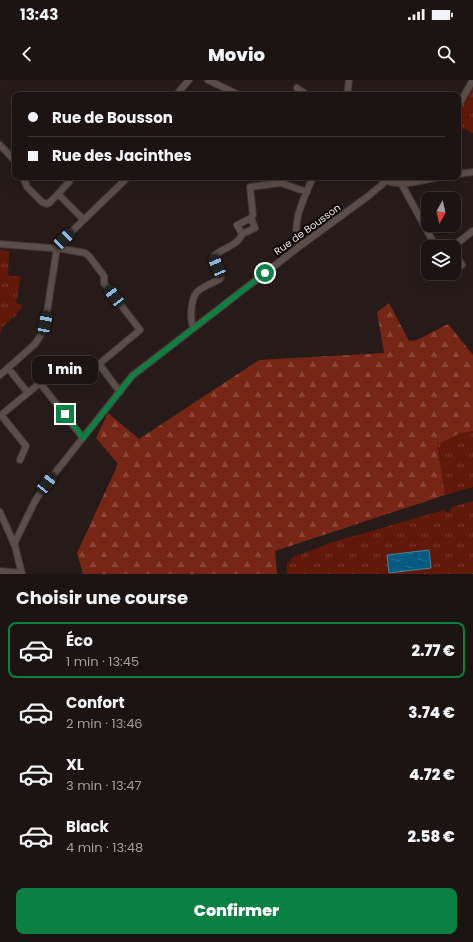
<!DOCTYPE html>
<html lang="fr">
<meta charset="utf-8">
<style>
body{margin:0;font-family:Poppins,sans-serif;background:#251d1b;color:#f1f3f6;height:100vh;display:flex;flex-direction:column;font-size:15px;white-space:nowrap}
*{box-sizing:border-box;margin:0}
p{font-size:13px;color:#a09e9f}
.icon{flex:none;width:22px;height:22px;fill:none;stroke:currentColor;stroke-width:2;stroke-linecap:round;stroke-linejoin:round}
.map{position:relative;height:494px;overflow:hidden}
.side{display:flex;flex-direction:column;background:#1c1412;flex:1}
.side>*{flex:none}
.top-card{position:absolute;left:12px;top:12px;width:449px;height:88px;border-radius:8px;box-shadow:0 4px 16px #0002,0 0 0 1px #3a3332;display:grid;align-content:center;height:88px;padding:0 16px;background:#1c1412}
.needle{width:26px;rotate:188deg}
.buttons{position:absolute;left:421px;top:112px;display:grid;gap:8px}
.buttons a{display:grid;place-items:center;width:40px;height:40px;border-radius:8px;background:#1c1412;box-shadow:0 4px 16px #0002,0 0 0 1px #3a3332;font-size:20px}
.end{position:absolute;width:18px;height:18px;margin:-9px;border:5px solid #0b8043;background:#fff;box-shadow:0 0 0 2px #fff}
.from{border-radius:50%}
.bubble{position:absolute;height:28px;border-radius:8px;background:#1c1412;box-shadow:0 4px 16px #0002,0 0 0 1px #3a3332;font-size:13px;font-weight:800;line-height:28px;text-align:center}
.car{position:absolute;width:12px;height:24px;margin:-12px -6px;border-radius:5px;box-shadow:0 0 3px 1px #0007;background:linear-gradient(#222 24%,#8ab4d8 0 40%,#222 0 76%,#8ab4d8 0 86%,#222 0)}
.top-card b{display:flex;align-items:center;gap:14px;height:38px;font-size:15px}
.top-card b+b{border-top:1px solid #3a3332}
.top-card i{width:10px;height:10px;background:#f1f3f6}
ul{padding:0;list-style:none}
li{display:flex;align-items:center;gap:12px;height:56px;margin:0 8px 6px;padding:0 8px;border:2px solid transparent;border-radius:8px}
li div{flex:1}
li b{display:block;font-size:15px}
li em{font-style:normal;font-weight:800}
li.on{border-color:#0b8043}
li>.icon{width:36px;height:36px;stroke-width:1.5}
h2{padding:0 16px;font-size:18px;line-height:48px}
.action{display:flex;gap:8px;margin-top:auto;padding:8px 16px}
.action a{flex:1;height:46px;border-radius:8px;background:#0b8043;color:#fff;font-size:16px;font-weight:800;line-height:46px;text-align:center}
.status{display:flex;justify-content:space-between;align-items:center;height:28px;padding:0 20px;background:#1c1412;direction:ltr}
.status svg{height:11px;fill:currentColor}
header{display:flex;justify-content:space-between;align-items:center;height:52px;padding:0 16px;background:#1c1412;font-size:18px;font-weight:800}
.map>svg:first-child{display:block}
</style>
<div class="status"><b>13:43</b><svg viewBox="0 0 49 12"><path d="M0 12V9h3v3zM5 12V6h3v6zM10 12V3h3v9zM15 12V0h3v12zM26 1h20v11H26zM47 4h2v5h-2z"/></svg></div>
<header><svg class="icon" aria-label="back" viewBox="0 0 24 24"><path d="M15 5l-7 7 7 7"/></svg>Movio<svg class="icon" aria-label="search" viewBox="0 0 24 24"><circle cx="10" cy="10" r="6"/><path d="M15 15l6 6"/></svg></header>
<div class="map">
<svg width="473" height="494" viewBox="0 0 473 494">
<defs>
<pattern id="grass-tufts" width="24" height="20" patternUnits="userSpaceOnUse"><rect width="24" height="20" fill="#621809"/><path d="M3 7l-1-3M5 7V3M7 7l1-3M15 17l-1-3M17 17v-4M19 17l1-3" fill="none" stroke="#793a2d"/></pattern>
<pattern id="forest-firs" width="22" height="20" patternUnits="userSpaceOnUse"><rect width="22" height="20" fill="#772515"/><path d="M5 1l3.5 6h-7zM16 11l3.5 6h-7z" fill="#8b4537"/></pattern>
<pattern id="water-ripples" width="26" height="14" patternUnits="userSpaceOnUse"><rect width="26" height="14" fill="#045a80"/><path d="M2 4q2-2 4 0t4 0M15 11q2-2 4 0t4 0" fill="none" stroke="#297292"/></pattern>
</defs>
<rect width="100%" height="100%" fill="#261b18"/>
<path fill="url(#grass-tufts)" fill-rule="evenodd" d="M473,8V53H471L465,49L458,50V31Z
M0,170L9,171L8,195L21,197L16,223L22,225V228L16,233L17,235L1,248L2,251L0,252Z
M473,351V407L445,415L437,365L458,354Z
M473,421V494H287V483L291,481V478L330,463L444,430L446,432H449L452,427ZM428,470L389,493L387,475Z"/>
<path fill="url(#forest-firs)" d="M389,223L409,261L417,260L448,244L473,275V351L458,354L437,365L445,415L275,471L277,494H83L77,473L118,384L96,358L108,333L139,359L259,280L384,273L377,232Z"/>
<path fill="url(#water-ripples)" stroke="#4b849e" d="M429,470L431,488L389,493L387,475Z"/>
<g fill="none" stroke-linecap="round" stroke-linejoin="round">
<defs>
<path id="street" d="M208,0L239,15
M297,8L307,15
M176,15L189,0
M347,15L349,0
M458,26L473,0
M0,65L15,81
M458,94L473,92
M23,97L27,107L42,122L47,124L49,123L58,114L84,140
M388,101C402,107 423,100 439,97
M401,103L436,167
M58,114L69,102
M242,154L237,145L251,138
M0,164L63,169L85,173L89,176L104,196V203L140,250L99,284L120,312
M300,166C289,145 305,116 313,97
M452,167L473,151
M454,172L462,185L454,190
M194,248C189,241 191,218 197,212C203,206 213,203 220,199L221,197L214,176C222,168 238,166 242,154L255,148L251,138L253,135L250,107L281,103L307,112
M8,288L28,313
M0,295L35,264L42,253L47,232L57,168L64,159L127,98
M20,380L26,366L1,335L40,303L83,358
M0,432L15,466L22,494
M14,464L35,421L47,403L132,296L300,166L367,117L391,97
M0,491L22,493"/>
</defs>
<use href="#street" stroke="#403836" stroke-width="8"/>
<use href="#street" stroke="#5b4e4a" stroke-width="6"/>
</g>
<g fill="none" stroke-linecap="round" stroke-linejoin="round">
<path stroke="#0b8043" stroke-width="5" d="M65,334L83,358L132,296L265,193"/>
</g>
<g text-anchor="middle" stroke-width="4" stroke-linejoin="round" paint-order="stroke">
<g font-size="10" fill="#f0e7e5" stroke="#0c0706">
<text transform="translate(307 149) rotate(-36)" y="4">Rue de Bousson</text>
</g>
</g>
</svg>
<div class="buttons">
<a><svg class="needle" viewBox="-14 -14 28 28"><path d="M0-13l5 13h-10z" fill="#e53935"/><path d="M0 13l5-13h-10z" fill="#a09e9f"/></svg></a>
<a><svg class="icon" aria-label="layers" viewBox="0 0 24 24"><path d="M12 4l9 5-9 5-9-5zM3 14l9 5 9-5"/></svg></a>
</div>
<i class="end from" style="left:265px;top:193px"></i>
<i class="end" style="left:65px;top:334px"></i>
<div class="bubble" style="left:32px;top:276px;width:66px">1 min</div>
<i class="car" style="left:64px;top:159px;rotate:46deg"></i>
<i class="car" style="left:217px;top:186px;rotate:337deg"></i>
<i class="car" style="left:114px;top:216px;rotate:323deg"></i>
<i class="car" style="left:45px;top:243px;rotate:11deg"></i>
<i class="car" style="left:47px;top:403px;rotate:38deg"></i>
<div class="top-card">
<b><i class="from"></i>Rue de Bousson</b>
<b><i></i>Rue des Jacinthes</b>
</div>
</div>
<section class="side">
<h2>Choisir une course</h2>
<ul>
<li class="on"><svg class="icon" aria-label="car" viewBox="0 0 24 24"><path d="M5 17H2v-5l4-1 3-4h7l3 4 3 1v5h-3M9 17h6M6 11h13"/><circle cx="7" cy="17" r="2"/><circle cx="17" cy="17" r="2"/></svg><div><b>Éco</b><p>1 min · 13:45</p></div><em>2.77 €</em></li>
<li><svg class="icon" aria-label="car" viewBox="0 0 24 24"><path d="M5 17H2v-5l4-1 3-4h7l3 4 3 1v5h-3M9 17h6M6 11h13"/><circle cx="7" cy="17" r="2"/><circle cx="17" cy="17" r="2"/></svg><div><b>Confort</b><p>2 min · 13:46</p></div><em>3.74 €</em></li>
<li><svg class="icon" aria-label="car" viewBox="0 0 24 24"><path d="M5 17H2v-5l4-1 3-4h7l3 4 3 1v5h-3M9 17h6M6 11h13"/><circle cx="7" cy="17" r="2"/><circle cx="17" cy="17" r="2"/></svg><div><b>XL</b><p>3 min · 13:47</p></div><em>4.72 €</em></li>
<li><svg class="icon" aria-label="car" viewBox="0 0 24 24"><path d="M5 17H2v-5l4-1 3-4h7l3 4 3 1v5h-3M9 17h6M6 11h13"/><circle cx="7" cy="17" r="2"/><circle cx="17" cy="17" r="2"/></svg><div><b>Black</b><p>4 min · 13:48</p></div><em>2.58 €</em></li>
</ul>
<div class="action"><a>Confirmer</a></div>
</section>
